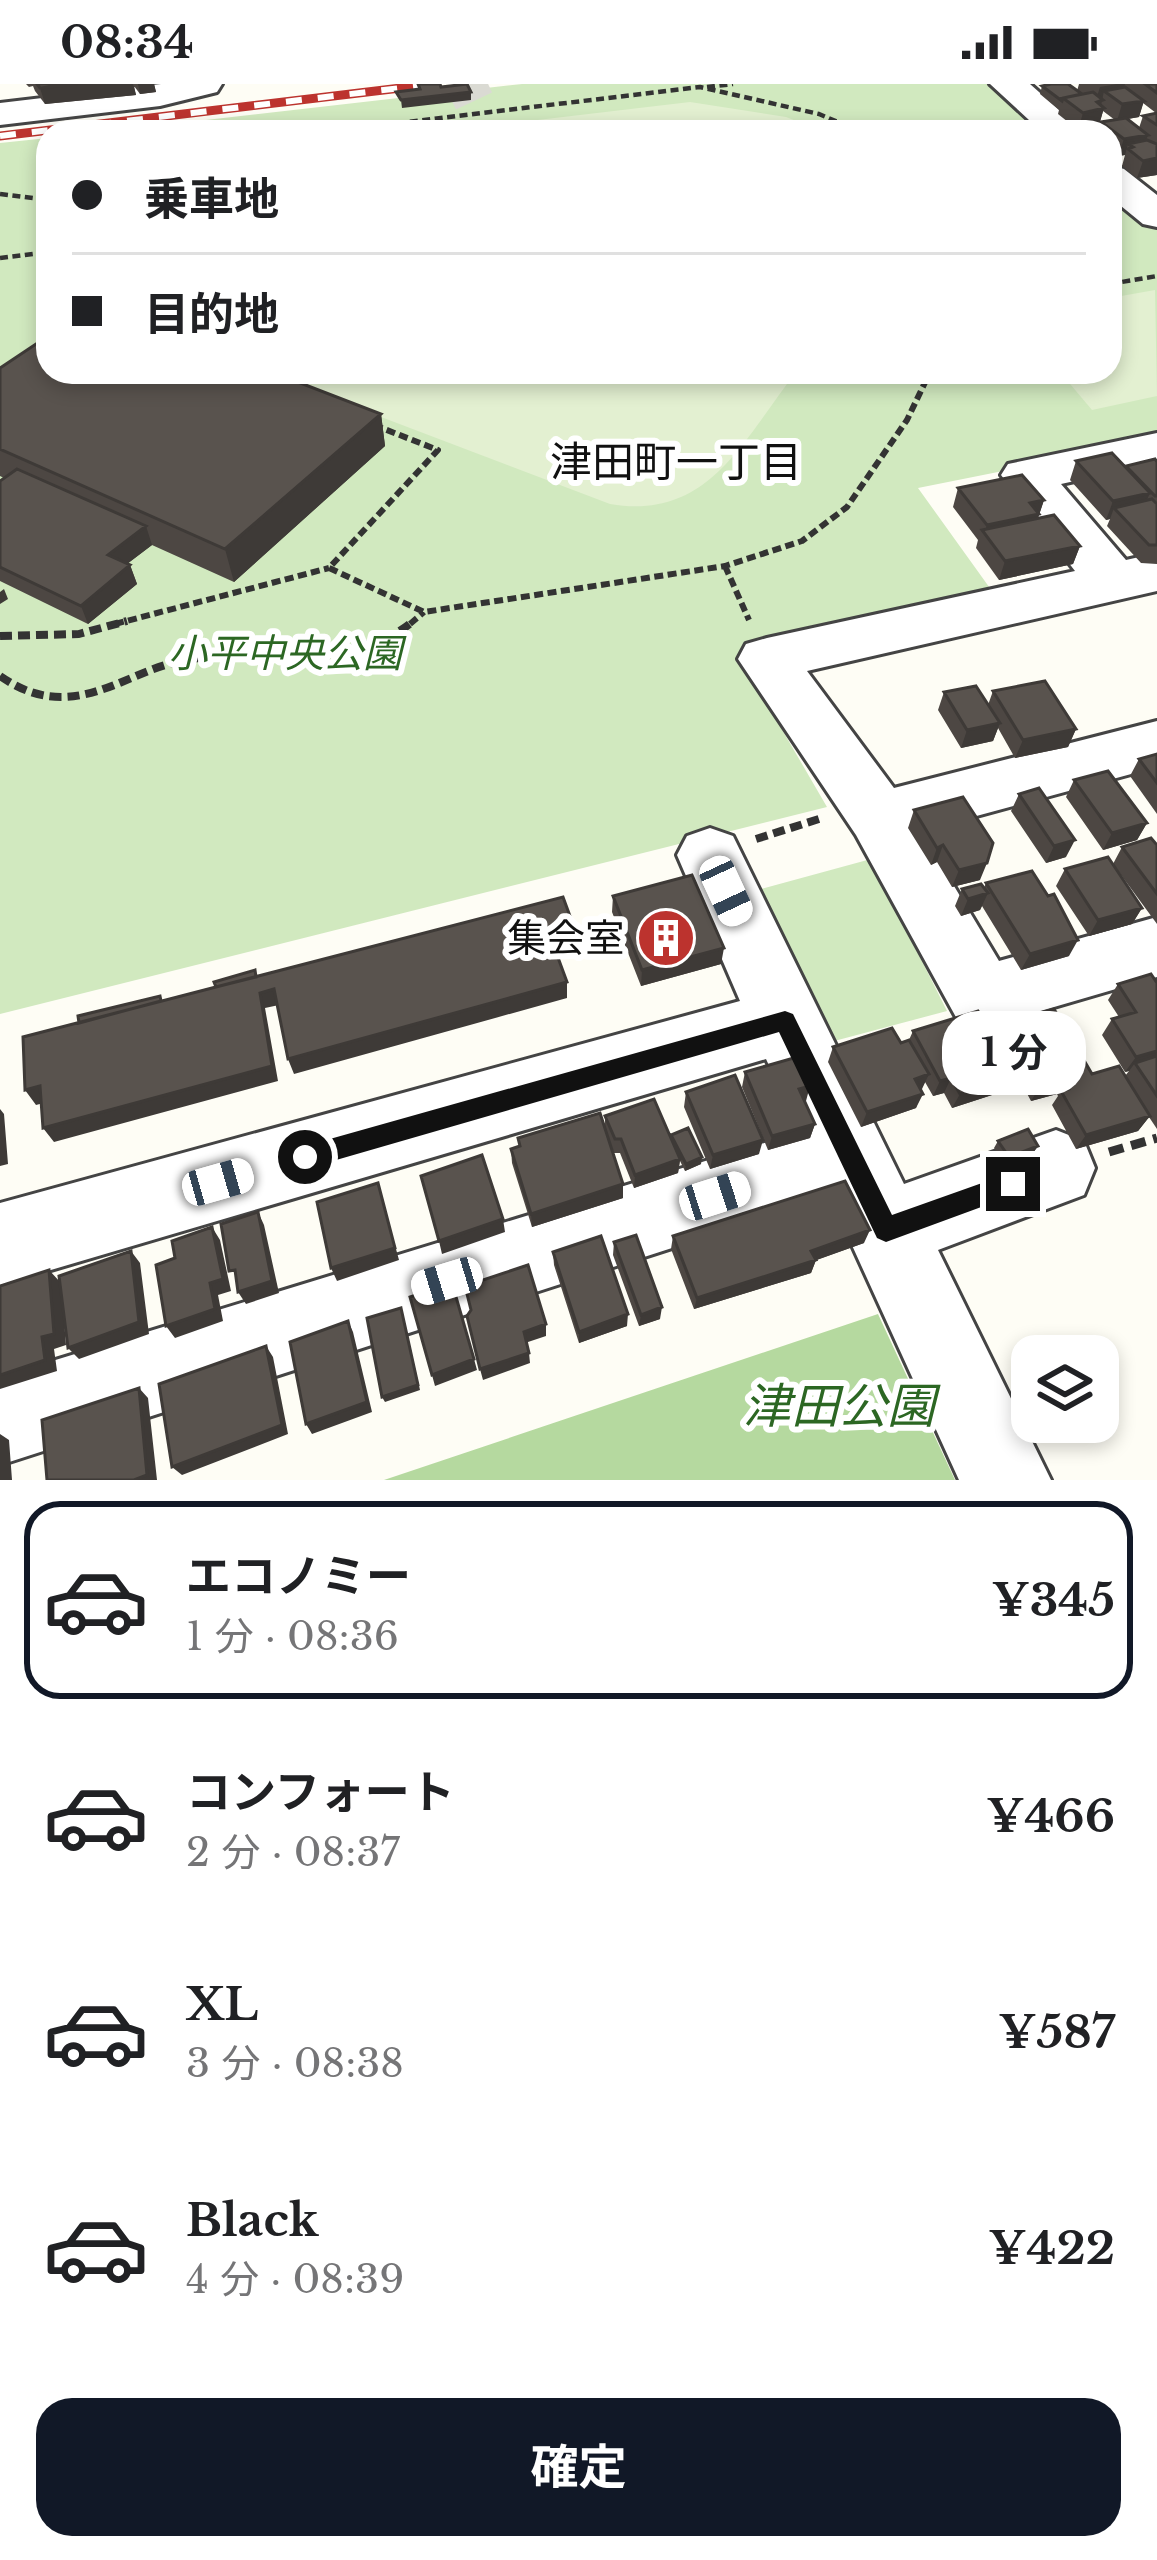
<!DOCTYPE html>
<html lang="ja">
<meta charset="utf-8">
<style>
body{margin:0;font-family:"Libre Baskerville","Noto Sans JP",serif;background:#f2f2f2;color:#202124;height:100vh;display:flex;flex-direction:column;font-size:45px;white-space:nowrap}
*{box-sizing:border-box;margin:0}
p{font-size:39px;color:#757577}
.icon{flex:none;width:66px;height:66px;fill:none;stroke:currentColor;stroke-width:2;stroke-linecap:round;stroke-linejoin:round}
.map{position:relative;height:1396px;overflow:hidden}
.sheet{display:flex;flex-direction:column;background:#fff;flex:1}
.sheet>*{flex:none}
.banner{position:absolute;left:36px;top:36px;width:1086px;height:264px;border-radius:36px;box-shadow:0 6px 18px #0003;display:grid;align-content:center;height:264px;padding:0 36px;background:#fff}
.tools{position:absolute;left:1011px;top:1251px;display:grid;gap:24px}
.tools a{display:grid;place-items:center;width:108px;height:108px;border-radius:24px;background:#fff;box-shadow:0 6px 18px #0003;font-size:60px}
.end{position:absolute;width:54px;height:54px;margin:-27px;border:15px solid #111;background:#fff;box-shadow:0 0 0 6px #fff}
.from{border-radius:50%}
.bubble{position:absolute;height:84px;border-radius:36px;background:#fff;box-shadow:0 6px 18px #0003;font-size:39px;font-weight:700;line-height:84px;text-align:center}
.car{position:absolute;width:36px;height:72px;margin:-36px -18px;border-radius:15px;box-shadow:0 0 9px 3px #0007;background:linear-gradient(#fff 24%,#345 0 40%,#fff 0 76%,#345 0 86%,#fff 0)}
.banner b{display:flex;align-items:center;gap:42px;height:114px;font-size:45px}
.banner b+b{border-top:3px solid #e0e0e0}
.banner i{width:30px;height:30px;background:#202124}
ul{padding:21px 0 0;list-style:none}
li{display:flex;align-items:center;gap:36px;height:198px;margin:0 24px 18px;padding:0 12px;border:6px solid transparent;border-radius:36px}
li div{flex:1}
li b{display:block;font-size:45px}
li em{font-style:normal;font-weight:700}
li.on{border-color:#111827}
li>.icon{width:108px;height:108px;stroke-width:1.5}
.button{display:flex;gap:24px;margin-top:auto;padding:24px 36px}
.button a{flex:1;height:138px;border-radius:36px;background:#111827;color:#fff;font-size:48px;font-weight:700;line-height:138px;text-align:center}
.status{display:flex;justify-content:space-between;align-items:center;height:84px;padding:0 60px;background:#fff;direction:ltr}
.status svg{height:33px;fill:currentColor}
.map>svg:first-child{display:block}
</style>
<div class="status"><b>08:34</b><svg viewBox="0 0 49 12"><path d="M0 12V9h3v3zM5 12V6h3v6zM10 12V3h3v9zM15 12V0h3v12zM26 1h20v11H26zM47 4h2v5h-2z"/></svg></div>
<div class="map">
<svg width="1157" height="1396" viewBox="0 0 1157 1396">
<rect width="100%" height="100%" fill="#fefdf5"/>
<path fill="#d1e9bf" d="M522,0H988L1046,48H101Z
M48,54V288H1110V101L1157,140V356L918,404L997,514L741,575L827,723L0,930V59Z
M871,775L947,927L823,960L754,807Z"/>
<path fill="#b5d99f" d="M878,1230L955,1396H384Z"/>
<path fill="#e3f0d1" d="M690,18L786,33L824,48H437Z
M1155,206L1157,312L1092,326L1060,288H1110V214Z
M424,288H796C743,356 709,437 610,420L289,298L302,290L408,300Z"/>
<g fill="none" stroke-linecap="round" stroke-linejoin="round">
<path stroke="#dadad3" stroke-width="40" stroke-dasharray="40 20" stroke-linecap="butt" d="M466,0L474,17"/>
<defs>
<path id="minor" d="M161,0H222L217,8L160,22L0,41V19Z
M990,0H1030L1084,48H1042Z
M1110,81L1124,85L1157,111V143L1143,140L1110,113Z
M1157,349V379L1061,400L1126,476L1157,469V507L807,587L894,704L1157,637V683L921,747L999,877L1157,833V893L982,944L957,935L856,751L738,575L746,560L767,554L1075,487L1001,391L1008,380Z
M710,744L733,752L904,1100L1056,1046L1084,1057L1095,1084L1084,1111L938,1166L1051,1396H959L830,1113L0,1381V1293L800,1048L766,975L0,1201V1119L740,917L677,771L687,752Z"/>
</defs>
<use href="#minor" stroke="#444" stroke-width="6"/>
<path stroke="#333" stroke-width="4.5" stroke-dasharray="8 4.5" stroke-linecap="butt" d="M707,3L733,0
M323,48L700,3L819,30L861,48
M0,110L48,116
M0,174L48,168
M1110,200L1157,192"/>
<path stroke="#333" stroke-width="6" stroke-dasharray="9 4.5" stroke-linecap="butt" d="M374,341L438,366L329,484L424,528L725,482L802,457L847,423L907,336L930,288
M725,482L749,536
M115,540L329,484
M410,540L424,528"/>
<path stroke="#333" stroke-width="8" stroke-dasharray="12 6" stroke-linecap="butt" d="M0,552L79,550L127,537
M0,592C19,605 38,613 61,613C106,613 142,583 186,576C252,564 361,584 413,537
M756,755L822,734"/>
<path stroke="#333" stroke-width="9" stroke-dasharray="15 8" stroke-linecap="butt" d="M1109,1068L1157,1054"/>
<use href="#minor" fill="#fff" fill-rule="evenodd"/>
<defs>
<path id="rail" d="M0,52L434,0"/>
</defs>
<use href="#rail" stroke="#bc332e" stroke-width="9"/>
<use href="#rail" stroke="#fff" stroke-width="6" stroke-dasharray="16" stroke-linecap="butt"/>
</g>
<path fill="#4d4743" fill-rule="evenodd" d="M26,0H154L156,8L140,10L134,2L136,11L45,20L35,7L33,2L29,3Z
M1079,0H1157V91L1137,94L1122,82L1125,71L1118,72L1110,66V48H1098L1101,38L1115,36L1103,27L1099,41L1078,46L1058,30L1059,26L1040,10L1042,2L1077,7ZM1143,19L1156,29L1143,32L1139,44L1127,35L1139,33Z
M0,284L381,330L385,362L234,498L152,461L127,480L130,481L137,500L88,540L0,497V397L4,394L0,392Z
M1076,377L1125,383L1157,378V480L1141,479L1107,442L1110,435L1106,436L1070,396Z
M958,404L1044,416L1038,434L1080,462L1073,480L999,496L976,464L978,456L953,423Z
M993,607L1076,645L1068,663L1015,674L998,644L993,657L961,664L938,626L944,608L988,621Z
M1157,670V730L1130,692L1139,675Z
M1074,696L1147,739L1137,756L1103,766L1066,713Z
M1019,710L1066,773L1046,779L1011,727Z
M914,726L980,796L952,803L937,778L931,781L908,744Z
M1157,761V840L1113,780L1122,763Z
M1065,785L1142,824L1132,840L1089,852L1056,802Z
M986,799L1048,812L1069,872L1021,886L982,822L980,826L961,832L955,822L962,805L984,804Z
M613,812L721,880L641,902L612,828Z
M1157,899V1045L1149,1033L1138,1047L1076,1065L1052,1021L1058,1012L1057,1010L1031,1017L1009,976L1017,961L1021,960L1014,949L1023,934L1092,990L1125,992L1129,987L1125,988L1102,951L1112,935L1119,933L1108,916L1118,900Z
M913,947L1002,996L992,1011L952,1024L944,1009L933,1012L925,998L921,1005L916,1024L861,1043L828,978L833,963L901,959L909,956Z
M745,988L810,1002L804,1017L815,1040L810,1054L768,1066L742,1003Z
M686,1008L759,1070L710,1085L684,1023Z
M605,1032L671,1055V1051L701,1080L685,1087L680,1077L678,1089L634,1104L620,1069H614L609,1056L623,1100V1114L532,1143L512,1079L511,1065L605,1044Z
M998,1057L1038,1062L1033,1069L1004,1080L994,1064Z
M673,1152L864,1159L816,1176L811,1189L694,1225L671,1165Z
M614,1158L660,1235L639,1242L613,1171Z
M553,1168L627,1242L579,1259L554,1181Z"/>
<path fill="#3e3a37" d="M77,0H133L136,11L45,20L40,4Z
M138,0H154L156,8L140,10Z
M1117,0H1125L1121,15L1104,7L1100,26L1104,24L1099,41L1078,46L1083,29L1095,19L1100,3Z
M471,8V16L402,24L401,16Z
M1144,17L1139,33L1117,37L1122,20Z
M1148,51L1142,68L1128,60L1125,71L1118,72L1124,55Z
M1157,74V91L1137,94L1143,77Z
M381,330L385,362L234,498L225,465Z
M1150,409L1142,427L1114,424L1110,435L1106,436L1113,417Z
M1044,416L1033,449L984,450L987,441L1030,419Z
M146,442L152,461L115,489L108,471Z
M1080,462L1073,480L999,496L1005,477Z
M130,481L137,500L88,540L81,522Z
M4,505L8,515L0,520V508Z
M1000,639L993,657L961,664L967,646Z
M1076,645L1068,663L1015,674L1023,656Z
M1147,739L1137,756L1103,766L1112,749Z
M1075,756L1066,773L1046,779L1054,762Z
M943,761L937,778L931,781L937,764Z
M987,779L980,796L952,803L959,786Z
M988,809L980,826L961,832L968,815Z
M1142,824L1132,840L1089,852L1098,836Z
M578,854V870L554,876L553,860Z
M1078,856L1069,872L1021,886L1030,870Z
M724,864L721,880L641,902L642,886Z
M567,898V914L294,990L288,975Z
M274,905L279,921L265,924L278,997L54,1058L43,1044L260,909Z
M1157,967V979H1135L1129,987L1125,988L1136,973Z
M1011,981L992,1011L952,1024L960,1010L995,986Z
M929,990L922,1005L908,1010L915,995Z
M951,994L944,1009L933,1012L940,997Z
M1067,995L1057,1010L1031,1017L1040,1003Z
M40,1002L51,1017L36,1021L25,1006Z
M810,1002L806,1017L794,1020L799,1005Z
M923,1010L916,1024L861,1043L867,1028Z
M0,1025L4,1030L8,1080L0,1082Z
M1150,1032L1138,1047L1076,1065L1086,1051Z
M815,1040L810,1054L768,1066L772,1052Z
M763,1056L759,1070L710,1085L713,1071Z
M1038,1062L1033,1069L1004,1080L1009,1073Z
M702,1073L701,1080L685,1087L686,1080Z
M680,1075L678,1089L634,1104L635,1091Z
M378,1099L399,1176L337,1197L331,1184Z
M623,1100V1114L532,1143L531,1130Z
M258,1128L264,1141L279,1209L246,1220L238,1208Z
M503,1135L505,1148L442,1170L439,1157Z
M212,1143L220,1156L231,1207L218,1211L223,1237L175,1254L166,1242L210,1199Z
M870,1146L864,1159L814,1177L816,1176L811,1189L694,1225L697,1214L811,1167Z
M131,1167L140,1179L149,1250L79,1275L68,1264Z
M49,1186L61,1199L66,1261L54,1265L57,1287L0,1305V1291Z
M662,1223L660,1235L639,1242L641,1231Z
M403,1230L420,1306L385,1318L382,1313Z
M628,1230L627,1242L579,1259V1248Z
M348,1237L353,1248L372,1328L312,1350L306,1340Z
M546,1240V1252L525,1259L524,1248Z
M266,1262L273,1273L288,1350L182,1391L172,1383Z
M529,1269L530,1279L483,1296L480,1285Z
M474,1275L477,1286L435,1302L432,1291Z
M139,1304L148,1314L157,1396H134Z
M0,1350L9,1356L12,1396H0Z"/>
<path fill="#59534e" stroke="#3e3a37" stroke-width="3" d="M37,0H77L40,4Z
M418,0H440L441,3L467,0L471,8L401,16L396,8L420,5Z
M1051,0H1068L1082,10L1063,14L1062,17L1042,2Z
M1145,0H1157V9Z
M1125,3L1144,17L1122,20L1104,7Z
M1093,8L1103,16L1097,18L1104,24L1083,29L1063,14Z
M1157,29V41L1143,32Z
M1126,34L1148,51L1124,55L1101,38Z
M1147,56L1157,60V74L1143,77L1128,65L1133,63L1128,60Z
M48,252V288H272L381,330L225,465L0,365V284Z
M1112,369L1150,409L1113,417L1076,377Z
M1155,375L1157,378V412H1155L1126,382Z
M17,385L146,442L108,471L130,481L81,522L0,483V397Z
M1022,391L1044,416L1030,419L1039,430L987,441L958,404Z
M1152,415L1157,420V461H1149L1114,424Z
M1054,431L1080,462L1005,477L982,446Z
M1045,597L1076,645L1023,656L993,607Z
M976,602L1000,639L967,646L944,608Z
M1157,670V699L1139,675Z
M1108,687L1147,739L1112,749L1074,696Z
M1039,704L1075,756L1054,762L1019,710Z
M963,713L993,759L987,779L959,786L943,761L937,764L914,726Z
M1151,754L1157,761V810L1122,763Z
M1108,773L1142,824L1098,836L1065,785Z
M1032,787L1048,812L1054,810L1078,856L1030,870L986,799Z
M692,791L724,864L642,886L613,812Z
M981,800L988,809L968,815L962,805Z
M563,813L578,854L553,860L567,898L288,975L274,905L260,909L272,982L43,1044L40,1002L25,1006L23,953Z
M255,886L256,893L216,903L214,898Z
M1151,890L1157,899V967L1136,973L1112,935L1136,928L1118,900Z
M160,912L161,917L79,939L78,932Z
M1054,925L1092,990L1119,982L1150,1032L1086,1051L1061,1007L1069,1005L1067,995L1040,1003L1017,961L1036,956L1023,934Z
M978,927L1011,981L995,986L1001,996L960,1010L951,994L940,997L913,947Z
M892,944L901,959L909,956L929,990L915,995L923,1010L867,1028L833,963Z
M1157,972V1012L1135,979Z
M797,973L810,1002L799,1005L815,1040L772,1052L745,988Z
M735,991L763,1056L713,1071L686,1008Z
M654,1015L680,1075L635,1091L621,1055H615L605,1032Z
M600,1029L623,1100L531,1130L511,1065L520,1062L518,1054Z
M688,1044L702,1073L686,1080L671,1051Z
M1028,1045L1038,1062L1009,1073L998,1057Z
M482,1071L503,1135L439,1157L421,1092Z
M845,1097L870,1146L811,1167L816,1176L697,1214L673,1152Z
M378,1099L395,1164L331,1184L317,1118Z
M258,1128L272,1197L238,1208L235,1186L229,1187L221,1140Z
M212,1143L223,1195L210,1199L215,1225L166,1242L156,1181L175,1174L172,1157Z
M636,1151L662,1223L641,1231L614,1158Z
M601,1152L628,1230L579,1248L553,1168Z
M131,1167L139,1238L68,1264L59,1192Z
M528,1181L546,1240L524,1248L529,1269L480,1285L467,1232L471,1226L465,1202Z
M49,1186L54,1250L42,1253L45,1276L0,1291V1202Z
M452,1199L474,1275L432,1291L410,1213Z
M401,1224L418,1301L382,1313L367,1234Z
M348,1237L367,1318L306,1340L290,1258Z
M266,1262L282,1341L172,1383L159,1300Z
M139,1304L147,1391L134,1396H47L42,1336Z"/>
<path fill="#111" d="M785,927L793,930L892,1131L1013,1088L1026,1100L1022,1108L886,1158L877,1154L779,948L305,1085L293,1073L305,1062Z"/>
<defs>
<symbol id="building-disc" viewBox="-11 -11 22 22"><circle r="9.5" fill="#bc332e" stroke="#fff"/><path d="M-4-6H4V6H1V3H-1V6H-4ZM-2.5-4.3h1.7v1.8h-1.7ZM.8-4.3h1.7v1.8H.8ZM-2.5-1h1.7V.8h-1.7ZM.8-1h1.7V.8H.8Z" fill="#fff"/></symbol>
</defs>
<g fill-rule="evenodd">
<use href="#building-disc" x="633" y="821" width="66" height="66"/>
</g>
<g text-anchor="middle" stroke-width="12" stroke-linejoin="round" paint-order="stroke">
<g font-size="39" font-style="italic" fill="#2c6723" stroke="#fff">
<text x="285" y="583">小平中央公園</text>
</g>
<g font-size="39" fill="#111" stroke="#fff" text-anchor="end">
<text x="624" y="868">集会室</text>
</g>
<g font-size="42" fill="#111" stroke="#fff">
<text x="676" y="393">津田町一丁目</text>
</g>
<g font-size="48" font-style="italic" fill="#2c6723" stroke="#fff">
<text x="839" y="1339">津田公園</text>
</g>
</g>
</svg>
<div class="tools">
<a><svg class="icon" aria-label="layers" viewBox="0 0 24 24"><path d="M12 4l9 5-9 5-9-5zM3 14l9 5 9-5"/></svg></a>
</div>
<i class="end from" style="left:305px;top:1073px"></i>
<i class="end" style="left:1013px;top:1100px"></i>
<div class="bubble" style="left:942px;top:927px;width:144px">1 分</div>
<i class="car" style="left:726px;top:807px;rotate:155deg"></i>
<i class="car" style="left:218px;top:1098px;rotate:74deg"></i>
<i class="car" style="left:715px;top:1112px;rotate:72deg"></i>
<i class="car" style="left:447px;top:1197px;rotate:253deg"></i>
<div class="banner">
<b><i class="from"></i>乗車地</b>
<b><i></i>目的地</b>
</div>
</div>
<section class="sheet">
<ul>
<li class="on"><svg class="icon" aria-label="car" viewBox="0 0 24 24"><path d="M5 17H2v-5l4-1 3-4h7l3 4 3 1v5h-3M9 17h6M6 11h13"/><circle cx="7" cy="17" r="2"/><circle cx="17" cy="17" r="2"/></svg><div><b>エコノミー</b><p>1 分 · 08:36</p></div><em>¥345</em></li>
<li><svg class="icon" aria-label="car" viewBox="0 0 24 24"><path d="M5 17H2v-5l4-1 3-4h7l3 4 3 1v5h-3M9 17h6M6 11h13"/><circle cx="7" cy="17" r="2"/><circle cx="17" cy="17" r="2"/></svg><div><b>コンフォート</b><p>2 分 · 08:37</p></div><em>¥466</em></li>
<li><svg class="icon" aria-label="car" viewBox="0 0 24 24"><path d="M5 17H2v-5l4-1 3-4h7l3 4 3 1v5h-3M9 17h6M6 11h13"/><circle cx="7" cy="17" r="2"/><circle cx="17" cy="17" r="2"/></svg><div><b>XL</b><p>3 分 · 08:38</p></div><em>¥587</em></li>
<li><svg class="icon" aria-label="car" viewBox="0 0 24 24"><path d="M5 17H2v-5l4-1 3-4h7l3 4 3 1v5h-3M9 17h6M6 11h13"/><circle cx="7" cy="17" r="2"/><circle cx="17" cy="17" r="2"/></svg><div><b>Black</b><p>4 分 · 08:39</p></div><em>¥422</em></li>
</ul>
<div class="button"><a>確定</a></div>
</section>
